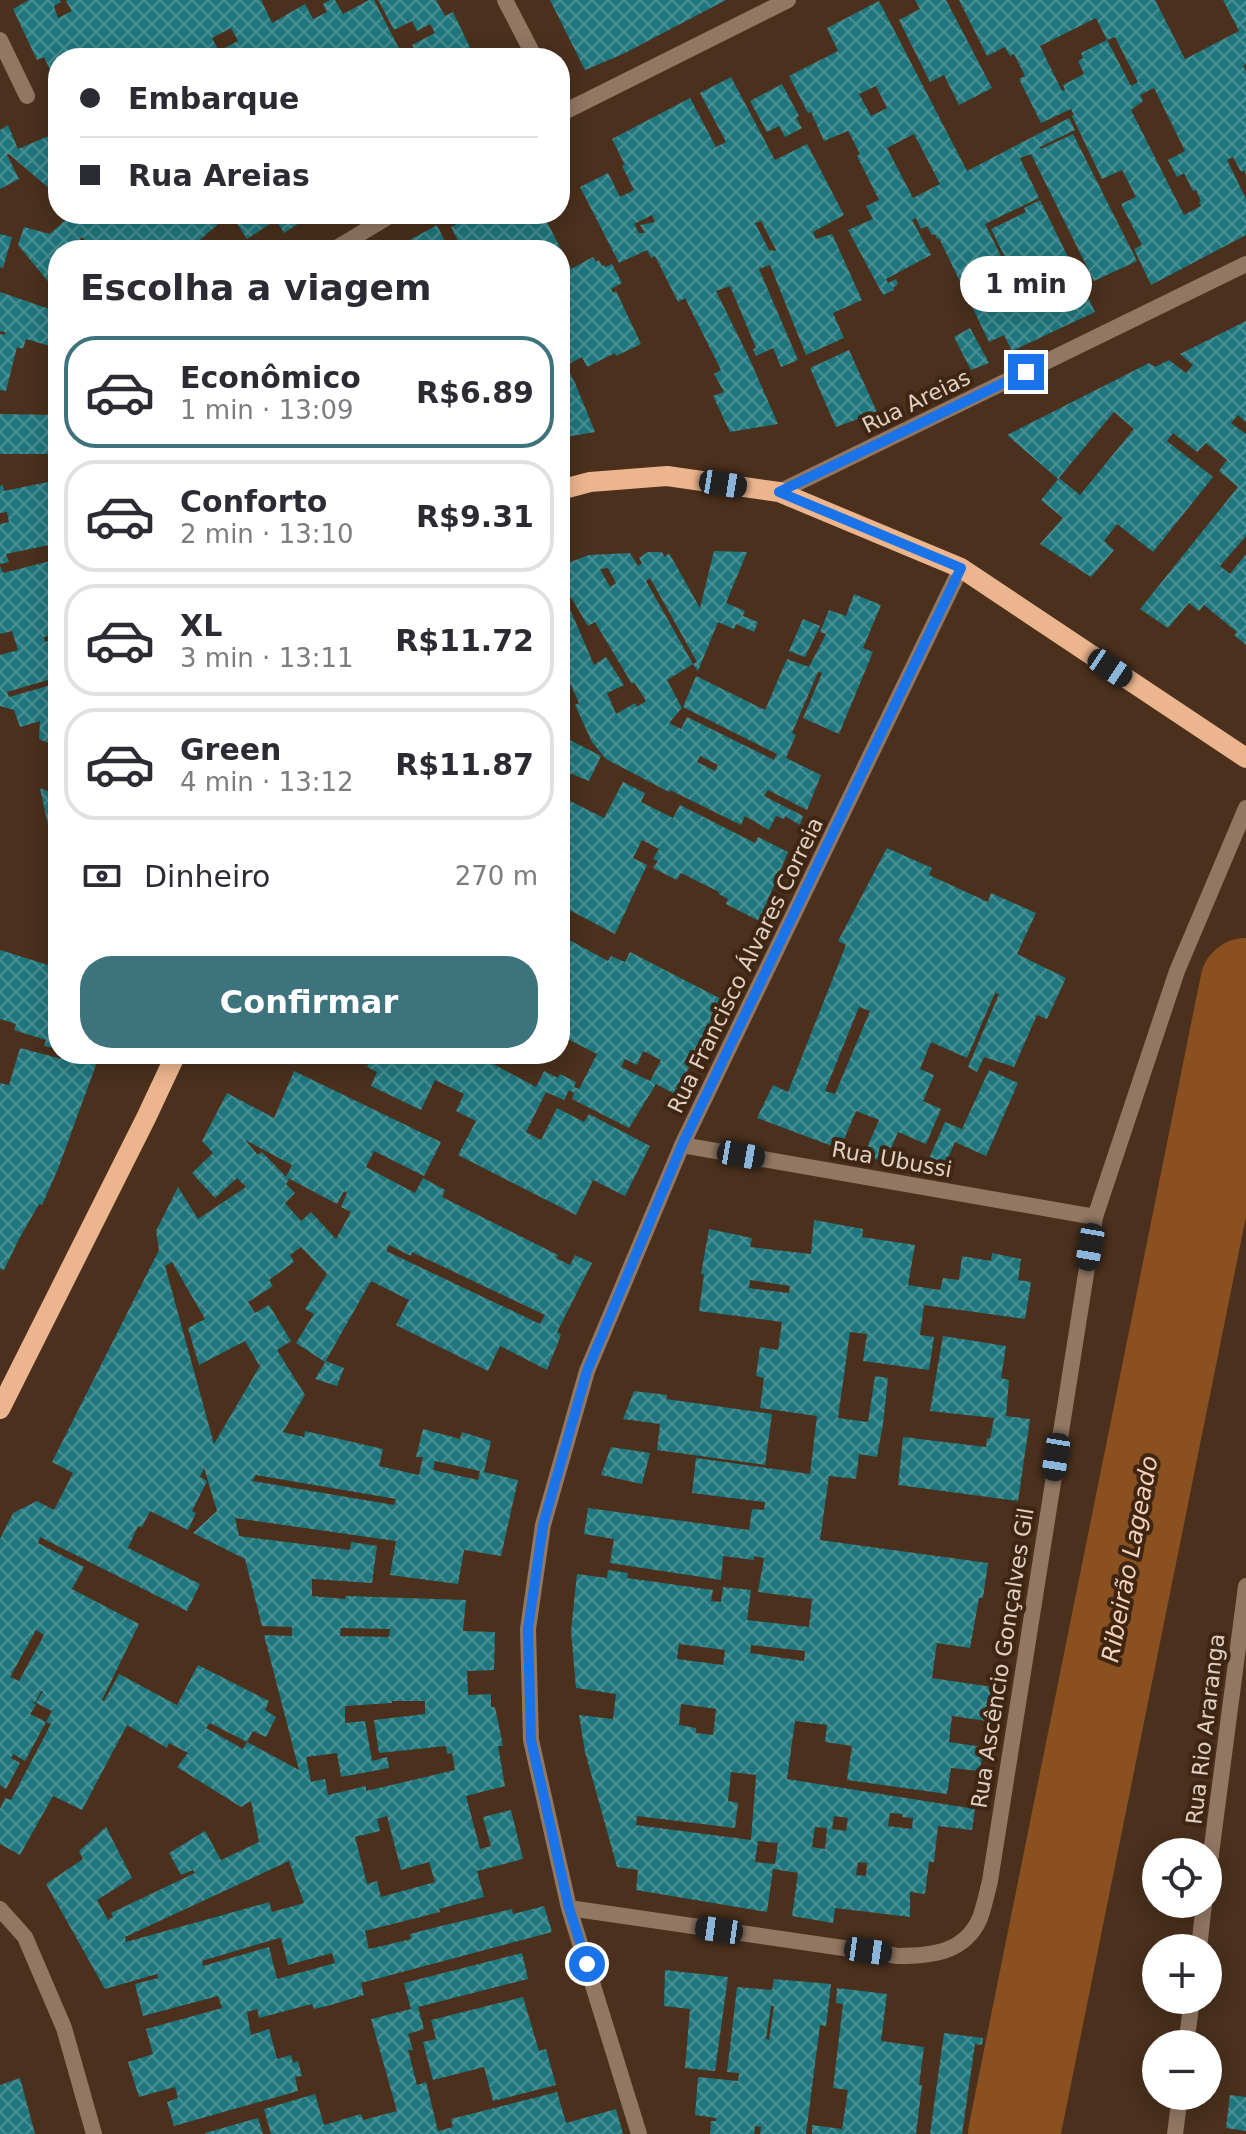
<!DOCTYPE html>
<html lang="pt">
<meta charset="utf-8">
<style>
body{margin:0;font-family:"DejaVu Sans",sans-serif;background:#f7f7f7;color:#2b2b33;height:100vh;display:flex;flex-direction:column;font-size:30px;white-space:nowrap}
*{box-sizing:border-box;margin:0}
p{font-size:26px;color:#7c7c81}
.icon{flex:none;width:44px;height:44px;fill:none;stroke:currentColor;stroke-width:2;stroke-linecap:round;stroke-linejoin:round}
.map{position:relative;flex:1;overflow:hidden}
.side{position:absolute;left:48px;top:240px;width:522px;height:824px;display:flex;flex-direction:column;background:#fff;border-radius:32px;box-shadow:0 4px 20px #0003}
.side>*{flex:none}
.banner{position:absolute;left:48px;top:48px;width:522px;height:176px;border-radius:32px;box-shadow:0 4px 20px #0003;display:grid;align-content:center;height:176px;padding:0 32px;background:#fff}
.controls{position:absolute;left:1142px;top:1838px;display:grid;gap:16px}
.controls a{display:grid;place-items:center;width:80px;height:80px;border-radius:50%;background:#fff;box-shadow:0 4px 20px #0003;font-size:40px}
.end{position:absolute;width:36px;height:36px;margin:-18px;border:10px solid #1a73e8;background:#fff;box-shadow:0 0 0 4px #fff}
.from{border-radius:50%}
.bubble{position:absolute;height:56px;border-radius:28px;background:#fff;box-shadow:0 4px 20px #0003;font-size:26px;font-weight:700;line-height:56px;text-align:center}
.car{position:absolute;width:24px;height:48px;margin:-24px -12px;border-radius:10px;box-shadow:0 0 6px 2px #0007;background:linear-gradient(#222 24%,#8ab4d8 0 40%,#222 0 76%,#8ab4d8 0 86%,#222 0)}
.banner b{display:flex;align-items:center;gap:28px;height:76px;font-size:30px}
.banner b+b{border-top:2px solid #e1e1e2}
.banner i{width:20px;height:20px;background:#2b2b33}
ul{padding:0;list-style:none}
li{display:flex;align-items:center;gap:24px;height:112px;margin:0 16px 12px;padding:0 16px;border:4px solid #e1e1e2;border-radius:32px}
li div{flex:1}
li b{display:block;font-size:30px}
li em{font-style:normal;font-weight:700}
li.active{border-color:#3d737c}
li>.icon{width:72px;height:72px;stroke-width:1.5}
h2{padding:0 32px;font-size:36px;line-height:96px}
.pay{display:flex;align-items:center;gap:20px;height:88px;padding:0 32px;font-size:30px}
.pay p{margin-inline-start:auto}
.primary-button{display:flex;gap:16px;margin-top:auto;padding:16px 32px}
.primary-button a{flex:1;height:92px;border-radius:32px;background:#3d737c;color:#fff;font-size:32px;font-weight:700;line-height:92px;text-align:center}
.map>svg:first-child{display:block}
</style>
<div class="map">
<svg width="1246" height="2134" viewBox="0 0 1246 2134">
<defs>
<pattern id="building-cross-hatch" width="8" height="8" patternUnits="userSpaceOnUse" patternTransform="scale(2)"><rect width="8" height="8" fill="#1f777d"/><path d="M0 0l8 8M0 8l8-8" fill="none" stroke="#4a8f93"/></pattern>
</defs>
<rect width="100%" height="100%" fill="#4a301d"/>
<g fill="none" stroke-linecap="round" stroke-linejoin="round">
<path stroke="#8a5020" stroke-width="92" d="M1014,2134L1246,984"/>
</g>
<path fill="url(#building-cross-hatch)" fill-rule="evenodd" d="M29,0H60L61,2L54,6L58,18L72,11L66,1L68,0H261L272,23L305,4L313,19L327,12L323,4L330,0H335L343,14L369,0H374L404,58H58V87L44,57L37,60L13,9ZM231,28L238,41L219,51L212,38Z
M378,0H436L445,16L453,12L475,58H407L416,53L412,45L435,33L430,24L417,31L412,21L394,30Z
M550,0H726L623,54L585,70Z
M915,0H946L992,88L959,105L944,75L930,82L899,20L920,9Z
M959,0H1155L1185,59L1239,31L1223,0H1246V64L1243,66L1246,71V175L1244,170L1241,172L1233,157L1227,160L1246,199V235L1151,285L1134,249L1142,245L1121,204L1136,197L1122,170L1102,179L1072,116L1074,115L1071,109L1041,123L1019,79L1025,76L1014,54L1010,56L1005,47L987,56ZM1096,18L1107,40L1115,37L1138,82L1131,86L1107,40L1081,53L1083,58L1078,61L1084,74L1063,85L1065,90L1062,91L1040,46ZM1154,88L1185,151L1168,160L1177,177L1184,173L1193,191L1196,190L1201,201L1199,202L1201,206L1184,215L1131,110L1143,101L1140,95Z
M879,1L967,171L1069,118L1075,130L1040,147L1041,149L1073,134L1137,261L1094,281L1031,154L1020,158L1039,198L985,224L1023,300L1025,298L991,229L1026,212L1024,208L1040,200L1095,312L1012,351L1004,335L989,342L939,238L937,239L935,234L932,235L927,226L921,229L916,218L912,220L931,255L886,279L888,283L896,279L898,284L893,288L894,290L883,295L848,230L873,219L866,206L879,200L857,156L860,154L848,131L824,141L811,112L808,113L789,76L838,51L827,28ZM876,86L887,108L871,116L859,94ZM914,134L940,184L913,198L887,148Z
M731,77L775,160L807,144L844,215L813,232L816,239L832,234L862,300L833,313L844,338L806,355L770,265L759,269L798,360L781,367L773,348L756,356L753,349L756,348L730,286L716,291L750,360L778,424L730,432L713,396L724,392L714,374L721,370L685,298L678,302L655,256L651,258L647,250L619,263L580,187L608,173L620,197L634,190L622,166L625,165L612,139L690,98L716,147L726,142L700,93ZM652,215L655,222L640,225L645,233H639L634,224ZM761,221L776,250L775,251L769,250L755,223Z
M782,84L799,116L796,118L802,128L785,137L779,126L767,132L750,101Z
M8,125L18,149L58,132V196L9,154L7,155L19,179L0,189V130Z
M72,214H216L222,221L188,250H175L170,243L164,250H88L91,246L82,237L72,248L75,250H58V289L56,291L18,245L24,227L50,234Z
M231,214H313L284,233L276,220L247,239Z
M476,214H543L571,269L593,257L596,262L599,260L602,266L604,265L605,267L612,264L622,283L611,289L613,293L616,291L641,344L616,356L615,353L587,367L582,357L569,364L560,346V312L562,311L560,307V250H463L451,227Z
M437,225L449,250H390L410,240Z
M0,234L12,237L3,268L0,267Z
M0,292L58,312V321L50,346L26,339L23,349L17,347L6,391L0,390V334L5,335V332L0,331Z
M1246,321V422L1238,415L1231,423L1246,434V536L1220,566L1230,574L1246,554V645L1234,635L1237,632L1204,605L1199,611L1189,603L1168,628L1140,609L1238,487L1219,471L1227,460L1206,443L1197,452L1173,433L1167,441L1213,477L1153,552L1117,524L1104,541L1114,550L1091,577L1040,544L1063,518L1041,500L1059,478L1080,495L1134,429L1114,412L1058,479L1007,435L1149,363L1155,367L1169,360L1186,373L1193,365L1180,354Z
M970,328L989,363L971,370L954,337Z
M849,350L877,412L836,427L810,368Z
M560,355L575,383L595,432L560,438Z
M0,414L58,415V454H0Z
M58,480V543L6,554L9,562L0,564V524L9,522L7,512L0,513V486L3,485L4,491Z
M714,551L747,552L726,603L745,611L743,616L758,622L754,632L736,624L734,629L718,622L698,671L693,664L697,662L650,578L646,581L693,664L667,680L682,708L669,723L681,729L687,717L774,760L777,754L683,707L696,676L765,710L787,659L809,667L826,634L820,632L829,610L846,616L854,594L881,605L863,648L873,652L839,734L803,718L822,673L818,672L792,733L796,735L786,758L821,775L807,810L768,790L764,796L803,816L800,825L785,816L784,819L776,816L769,830L745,816L741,825L670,790L669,792L606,759L592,742L575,705L579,703L568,679L563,681L560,674V586L594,665L606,657L624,685L607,693L616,714L635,703L637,707L646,701L634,682L632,684L595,622L588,626L560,579V566L589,555L630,553L638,566L642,563L639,558L648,552H662L665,557L669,553L700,608ZM608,568L616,583L610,587L600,569ZM700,756L718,765L715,771L697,762Z
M58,559V633L44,637L45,642L58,638V677L7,692L9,697L58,683V747L39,739L40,721L20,727L14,710L0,706V655L18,650L12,631L0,634V566L3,573Z
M803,619L820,626L805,657L789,651Z
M560,735L601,756L589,781L560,769Z
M623,782L645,793L641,802L673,818L680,805L755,843L758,837L788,852L759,921L726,904L728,899L719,894V892L681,873L677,880L653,868L658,861L653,859L659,849L642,840L633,858L647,865L615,934L560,905V796L604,818Z
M40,788L58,796V842L51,839Z
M887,848L932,868L929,875L988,902L991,893L1036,913L1017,954L1066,978L1047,1019L1037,1015L1014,1067L984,1057L977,1072L968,1067L999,994L995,993L967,1058L931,1042L920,1069L934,1075L923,1101L941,1109L926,1144L898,1132L886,1161L863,1157L879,1120L856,1111L840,1149L757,1118L773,1085L788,1092L846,945L838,941ZM859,1007L870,1011L835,1094L825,1091Z
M560,935L608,961L611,956L625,962L630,952L725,1001L706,1046L702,1043L675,1094L656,1084L629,1128L572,1099L574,1093L569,1090L564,1100L546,1092L526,1132L541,1140L557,1108L584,1122L589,1114L650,1146L625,1196L593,1180L576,1215L458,1155L476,1121L456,1111L464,1094L435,1080L421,1110L371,1086L377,1072L367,1067L373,1054H484L482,1058L536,1087L544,1071L558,1078L560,1074L576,1082L574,1087L579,1089L597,1054L560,1035ZM643,1051L661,1060L650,1081L621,1067L625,1059L637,1065Z
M0,950L58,968V1049L44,1046L46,1040L14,1030L16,1024L0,1019Z
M20,1048L70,1061L72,1054H110L106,1063L97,1062L58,1169L42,1205L39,1204L19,1239L4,1270L0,1269V1083L9,1085Z
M989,1070L1018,1083L986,1156L955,1142L944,1167L927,1163L945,1122L962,1129Z
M294,1071L441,1142L424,1176L374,1151L366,1167L415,1193L423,1178L445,1190L442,1197L558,1255L556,1258L570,1265L575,1255L592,1263L557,1332L561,1335L547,1370L500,1346L488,1371L396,1325L409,1300L371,1281L325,1362L296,1343L314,1314L305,1309L327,1274L301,1247L290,1255L294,1262L269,1280L273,1286L248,1302L255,1313L269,1305L291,1341L277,1350L305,1395L283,1432L304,1437L305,1431L383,1449L379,1466L419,1475L423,1457H416L423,1429L460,1439L462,1432L491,1441L484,1472L518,1480L501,1556L464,1550L458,1584L390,1575L396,1541L235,1518L239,1536L350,1550L351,1542L377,1546L372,1583L312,1579V1596L345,1599L346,1596L466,1600L463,1631L495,1632L494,1670L467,1671L468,1695L491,1694V1707H495L503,1746H498L505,1786L466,1796L480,1849L491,1846L483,1817L511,1810L523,1859L477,1871L484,1897L439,1909L440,1912L365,1931L369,1949L411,1939L410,1934L437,1927L512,1909L513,1914L544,1906L552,1932L361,1983L364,1995L331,2005L314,2009L312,2004L259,2018L257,2009L247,2012L251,2035L269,2029L277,2059L291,2055L293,2063L298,2061L302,2076L295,2077L298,2091L174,2126L167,2102L178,2098L175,2087L139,2097L128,2062L153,2054L146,2029L222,2008L218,1996L143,2016L135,1984L158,1978L157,1974L105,1989L46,1884L83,1859L79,1851L106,1827L132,1878L97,1900L108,1920L113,1917L111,1913L195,1873L193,1870L181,1875L169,1853L205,1831L221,1860L259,1842L251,1801L241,1807L177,1767L188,1753L169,1743L167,1748L127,1725L82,1810L53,1796L20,1855L0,1844V1809L5,1798L11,1800L51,1724L46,1722L52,1711L36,1703L43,1691H41L35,1703L29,1700L36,1705L30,1714L46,1722L25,1761L13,1754L11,1758L20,1763L6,1789L0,1785V1539L13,1513L37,1501L54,1510L73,1473L52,1462L159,1250L156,1231L178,1187L198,1219L246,1187L237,1178L215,1198L192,1173L213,1153L202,1141L227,1093L274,1118ZM245,1140L292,1165L286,1177L337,1204L344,1191L347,1193L341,1207L351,1212L336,1239L311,1212L301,1221L285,1203L295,1193L286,1184L289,1180L262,1152L258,1155ZM389,1245L411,1256L412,1252L545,1315L540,1324L386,1251ZM172,1262L205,1319L188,1328L199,1365L245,1341L259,1365L261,1364L214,1444L165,1266ZM435,1461L480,1471L478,1480L433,1470ZM204,1468L217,1511L193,1533L245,1559L262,1626L292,1627V1636L264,1635L299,1770L247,1742L243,1749L206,1728L210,1723L247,1742L253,1731L266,1737L276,1717L265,1710L269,1701L198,1665L177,1705L119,1674L104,1701L102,1700L139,1624L72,1589L84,1567L38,1543L40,1537L187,1611L200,1584L128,1548L138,1526L142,1527L150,1511L188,1530L196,1513L192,1511L207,1481L200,1477ZM256,1475L396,1499L394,1505L252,1481ZM341,1628L390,1629L389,1637L340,1636ZM36,1630L44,1635L19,1681L10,1677ZM392,1701H425V1714L374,1720L379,1753L446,1746L447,1754L452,1753L455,1770L366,1791V1786L328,1795L325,1779L311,1782L306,1757L337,1753L341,1777L389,1768L387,1757L372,1761L365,1721L345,1723V1706L392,1703ZM387,1816L401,1870L429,1862L435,1882L381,1897L377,1881L367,1884L355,1837L380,1831L377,1819ZM289,1861L304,1903L272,1912L269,1902L126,1942L125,1937ZM279,1938H281L288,1965L332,1953L335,1963L277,1979L269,1947L203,1966L202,1961Z
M814,1220L863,1229L862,1237L915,1245L908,1285L940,1290L943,1278L959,1280L962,1256L991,1261L992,1253L1021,1259L1018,1280L1031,1282L1025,1319L924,1305L920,1335L934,1337L929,1370L863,1361L867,1334L850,1332L838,1418L868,1422L875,1376L888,1378L883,1424L877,1457L859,1454L856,1479L829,1476L820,1540L988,1563L983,1598H979L970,1648L937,1643L932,1678L992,1687L987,1721L952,1716L949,1742L983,1747L980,1771L951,1768L947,1794L847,1780L852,1746L825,1742L827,1725L795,1721L787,1779L975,1809L972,1830L938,1826L934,1862H929L925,1894L910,1892V1917L835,1908L833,1923L792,1916L798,1873L773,1869L767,1912L636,1890L638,1870L617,1867L585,1752L579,1715L613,1719L616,1694L576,1688L571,1631L577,1574L607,1578L608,1570L628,1573L627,1578L713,1590L711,1601L721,1602L723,1587L751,1590L747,1620L809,1627L812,1599L758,1592L764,1558L754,1556V1560L723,1556L721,1580L610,1563L614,1539L584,1534L588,1508L749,1530L752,1509L764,1510L765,1502L692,1493L696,1458L810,1474L817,1416L760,1408L764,1378L756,1376L760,1347L778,1350L782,1322L699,1311L704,1274H701L709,1229L752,1238L750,1247L811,1254ZM750,1280L790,1286L789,1293L749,1288ZM679,1644L725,1650L723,1665L677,1659ZM751,1645L805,1651L804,1661L750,1653ZM681,1704L716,1709L713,1735L696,1733V1728L679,1725ZM731,1772L756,1775L751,1840L636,1825L637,1816L735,1828L738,1803L728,1801ZM890,1813L903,1814L902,1817L913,1818L912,1829L888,1826ZM834,1816L848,1818L846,1831L832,1829ZM815,1827L827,1828L825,1849L812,1847ZM758,1841L778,1843L775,1864L755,1862ZM858,1862L867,1863L866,1876L856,1875Z
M943,1336L1006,1346L1001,1378L1009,1380L1006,1416L1030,1419L1018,1501L898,1485L903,1437L986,1447L987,1438L990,1439L994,1418L930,1411Z
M326,1361L344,1368L337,1386L315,1379Z
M634,1391L667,1395L666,1399L772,1414L765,1465L657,1450L660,1424L623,1419Z
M611,1447L650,1453L642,1484L601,1475Z
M522,1953L528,1979L418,2007L424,2029L408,2034L413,2050H408L417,2085L426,2082L438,2131L453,2127L451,2119L557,2092L566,2123L616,2109L623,2134H271L264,2109L315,2094L324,2125L361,2114L363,2120L397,2111L371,2019L411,2009L404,1983Z
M665,1970L728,1977L715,2071L685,2068L690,2009L664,2006Z
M774,1979L831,1984L826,2026L820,2025L806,2134H760L761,2127L755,2126L754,2134H710L711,2121H716V2118L695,2115L698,2077L738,2081L739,2073L727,2072L737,1987L772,1990ZM771,2006H774L769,2040L766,2039Z
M837,1988L887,1994L881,2041L924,2047L919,2085H922L916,2134H812V2125L842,2129L848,2090L833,2088L843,2004L836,2003Z
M523,1997L539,2051L546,2049L556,2085L493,2101L484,2067L433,2080L423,2042L436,2039L431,2020Z
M944,2033L983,2038L982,2045L975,2044L962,2134H930Z
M20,2078L35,2134H0V2085Z
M1230,2095L1246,2097V2131L1226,2128Z
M258,2118L263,2134H205V2133Z"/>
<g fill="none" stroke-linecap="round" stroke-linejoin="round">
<path stroke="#927763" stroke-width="16" d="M505,0L535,58
M0,40L27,96
M560,114L788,0
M333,250L393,214
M779,492L1246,264
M682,1145L1095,1217
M1208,1877L1246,1586
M569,1908L898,1956C931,1956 965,1953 980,1918C984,1907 987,1893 990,1881L1095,1217L1177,971L1246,808
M0,1909L25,1937L64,2028L94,2134
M1199,1948L1204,1904
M1186,2044L1192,2000
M639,2134L569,1908L531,1740L528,1629L543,1525L587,1371L682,1145L961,568
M1175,2134L1180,2096"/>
<path stroke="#edb58d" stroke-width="20" d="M560,490L590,482L667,476L779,492L961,568L1246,758
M0,1409L146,1118L176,1054"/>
</g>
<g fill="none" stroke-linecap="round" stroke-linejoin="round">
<path stroke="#1a73e8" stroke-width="10" d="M587,1964L569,1908L531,1740L528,1629L543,1525L587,1371L682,1145L961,568L779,492L1026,372"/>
</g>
<g text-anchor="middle" stroke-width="8" stroke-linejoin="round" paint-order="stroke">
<g font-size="22" fill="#e0d0c4" stroke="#3f2613">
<text transform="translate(916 401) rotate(-26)" y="8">Rua Areias</text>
<text transform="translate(745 965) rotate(-64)" y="8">Rua Francisco Álvares Correia</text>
<text transform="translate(892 1159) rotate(10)" y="8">Rua Ubussi</text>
<text transform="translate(1002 1658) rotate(-81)" y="8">Rua Ascêncio Gonçalves Gil</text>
<text transform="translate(1205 1729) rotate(-83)" y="8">Rua Rio Araranga</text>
</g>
<g font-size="24" font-style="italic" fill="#f6d2ba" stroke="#3f2613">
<text transform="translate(1130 1559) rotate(-79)" y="8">Ribeirão Lageado</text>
</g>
</g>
</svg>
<div class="controls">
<a><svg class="icon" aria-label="locate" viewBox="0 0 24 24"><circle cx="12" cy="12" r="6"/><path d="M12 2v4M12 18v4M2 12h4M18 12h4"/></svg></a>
<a>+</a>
<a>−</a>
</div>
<i class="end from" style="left:587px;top:1964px"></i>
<i class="end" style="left:1026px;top:372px"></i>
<div class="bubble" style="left:960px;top:256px;width:132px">1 min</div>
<i class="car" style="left:723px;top:484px;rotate:99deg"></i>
<i class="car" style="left:1110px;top:668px;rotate:124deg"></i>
<i class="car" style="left:741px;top:1155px;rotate:100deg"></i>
<i class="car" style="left:1090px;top:1247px;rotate:190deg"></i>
<i class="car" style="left:1056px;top:1457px;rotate:189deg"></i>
<i class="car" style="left:719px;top:1930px;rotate:278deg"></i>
<i class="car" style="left:868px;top:1951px;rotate:98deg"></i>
<div class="banner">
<b><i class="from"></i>Embarque</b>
<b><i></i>Rua Areias</b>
</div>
<section class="side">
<h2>Escolha a viagem</h2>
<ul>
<li class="active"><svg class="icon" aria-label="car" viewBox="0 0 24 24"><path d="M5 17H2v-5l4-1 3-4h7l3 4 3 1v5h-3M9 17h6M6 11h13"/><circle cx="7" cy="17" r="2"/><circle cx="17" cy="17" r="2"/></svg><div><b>Econômico</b><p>1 min · 13:09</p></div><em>R$6.89</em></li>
<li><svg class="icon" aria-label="car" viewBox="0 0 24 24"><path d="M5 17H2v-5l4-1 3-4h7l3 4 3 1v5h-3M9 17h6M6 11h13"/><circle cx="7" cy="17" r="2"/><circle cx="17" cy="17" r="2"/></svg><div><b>Conforto</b><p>2 min · 13:10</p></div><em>R$9.31</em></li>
<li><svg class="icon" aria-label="car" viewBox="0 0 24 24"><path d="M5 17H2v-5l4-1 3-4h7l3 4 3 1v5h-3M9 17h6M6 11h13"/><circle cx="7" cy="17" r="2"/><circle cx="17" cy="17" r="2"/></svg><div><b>XL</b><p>3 min · 13:11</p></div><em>R$11.72</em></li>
<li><svg class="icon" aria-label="car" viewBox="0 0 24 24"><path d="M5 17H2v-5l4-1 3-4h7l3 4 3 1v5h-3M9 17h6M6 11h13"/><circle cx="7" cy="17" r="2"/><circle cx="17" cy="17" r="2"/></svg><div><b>Green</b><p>4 min · 13:12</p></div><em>R$11.87</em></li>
</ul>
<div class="pay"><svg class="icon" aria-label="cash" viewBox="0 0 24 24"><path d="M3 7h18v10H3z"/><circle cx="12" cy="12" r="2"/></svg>Dinheiro<p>270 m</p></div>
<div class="primary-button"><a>Confirmar</a></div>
</section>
</div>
